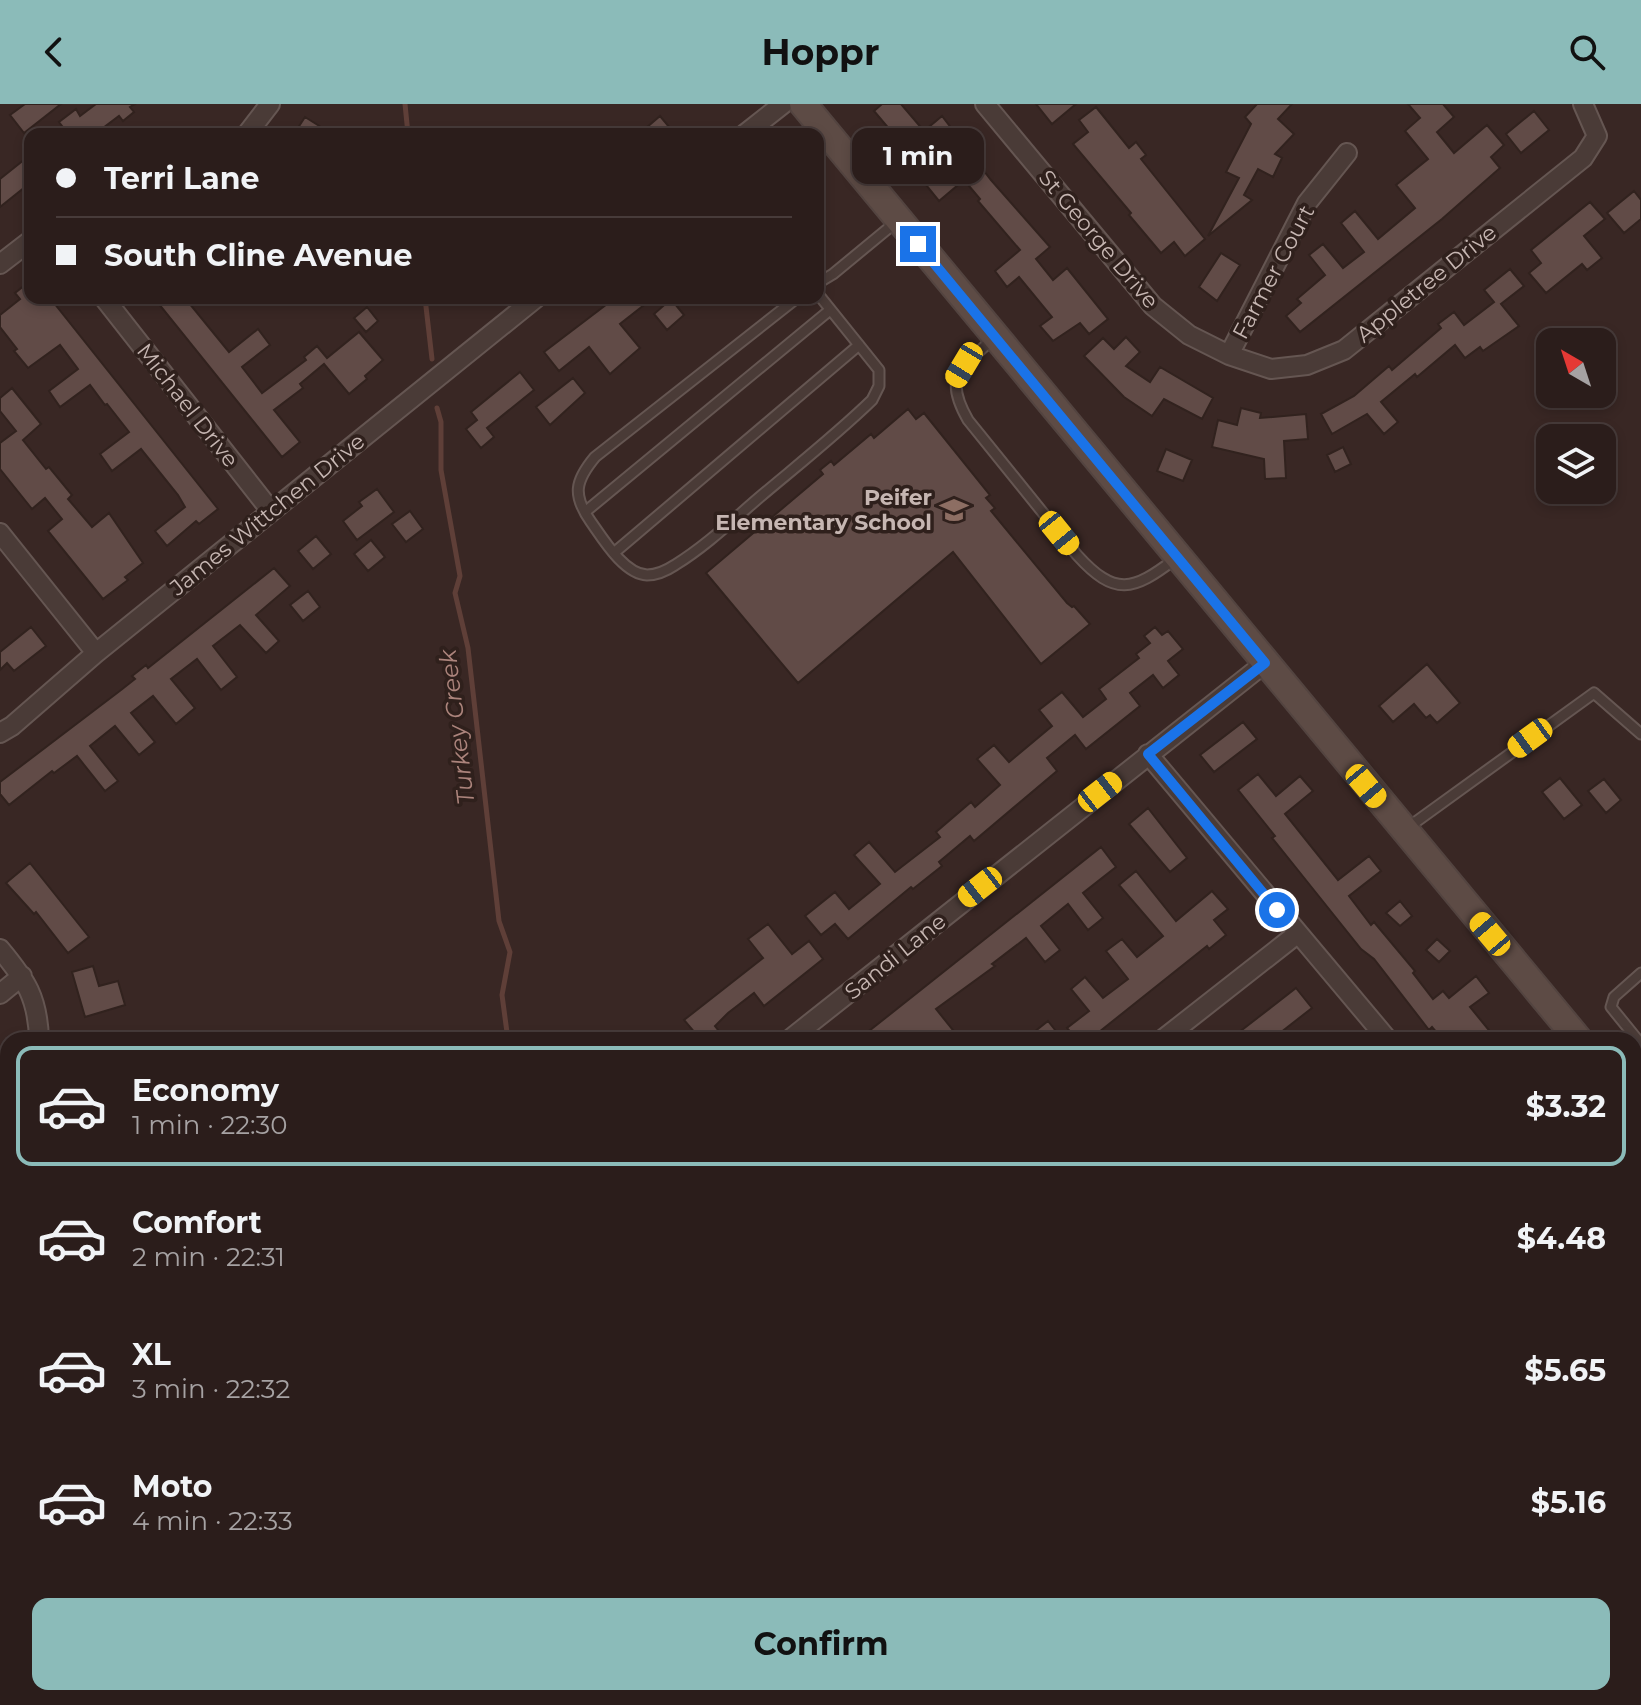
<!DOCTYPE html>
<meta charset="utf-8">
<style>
body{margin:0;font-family:Montserrat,sans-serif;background:#332624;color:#f1f3f6;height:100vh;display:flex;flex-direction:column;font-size:30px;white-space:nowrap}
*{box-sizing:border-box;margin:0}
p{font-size:26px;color:#a6a2a3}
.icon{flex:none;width:44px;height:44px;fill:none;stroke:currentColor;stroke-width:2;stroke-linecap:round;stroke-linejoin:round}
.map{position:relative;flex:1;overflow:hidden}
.side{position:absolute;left:0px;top:928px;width:1642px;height:674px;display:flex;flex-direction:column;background:#2b1d1b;border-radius:24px 24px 0 0;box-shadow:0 4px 12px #0003,0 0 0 2px #473b3a}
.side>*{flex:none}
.top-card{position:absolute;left:24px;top:24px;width:800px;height:176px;border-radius:16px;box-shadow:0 4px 12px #0003,0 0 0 2px #473b3a;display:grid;align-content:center;height:176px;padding:0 32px;background:#2b1d1b}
.needle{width:52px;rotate:321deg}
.fabs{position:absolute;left:1536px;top:224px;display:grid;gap:16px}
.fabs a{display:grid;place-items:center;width:80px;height:80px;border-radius:16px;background:#2b1d1b;box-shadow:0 4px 12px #0003,0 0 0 2px #473b3a;font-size:40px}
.end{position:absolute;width:36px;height:36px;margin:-18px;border:10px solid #1a73e8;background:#fff;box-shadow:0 0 0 4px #fff}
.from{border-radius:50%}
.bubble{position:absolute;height:56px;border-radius:16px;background:#2b1d1b;box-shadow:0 4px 12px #0003,0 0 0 2px #473b3a;font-size:26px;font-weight:700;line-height:56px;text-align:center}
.car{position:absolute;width:24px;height:48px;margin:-24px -12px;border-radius:10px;box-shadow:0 0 6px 2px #0007;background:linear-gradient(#f5c518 24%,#345 0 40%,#f5c518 0 76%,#345 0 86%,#f5c518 0)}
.top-card b{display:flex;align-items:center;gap:28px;height:76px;font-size:30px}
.top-card b+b{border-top:2px solid #473b3a}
.top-card i{width:20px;height:20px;background:#f1f3f6}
ul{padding:14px 0 0;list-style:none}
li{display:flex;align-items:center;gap:24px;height:120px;margin:0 16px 12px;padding:0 16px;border:4px solid transparent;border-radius:16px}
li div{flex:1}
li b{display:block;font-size:30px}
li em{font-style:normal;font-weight:700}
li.active{border-color:#8bbbb9}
li>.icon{width:72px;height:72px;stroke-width:1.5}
.primary-button{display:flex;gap:16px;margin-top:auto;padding:16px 32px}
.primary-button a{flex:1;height:92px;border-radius:16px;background:#8bbbb9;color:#111;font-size:32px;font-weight:700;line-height:92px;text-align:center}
header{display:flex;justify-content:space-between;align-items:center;height:104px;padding:0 32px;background:#8bbbb9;color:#111;font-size:36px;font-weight:700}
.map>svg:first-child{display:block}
</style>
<header><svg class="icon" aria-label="back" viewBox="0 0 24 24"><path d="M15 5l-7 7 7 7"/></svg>Hoppr<svg class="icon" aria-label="search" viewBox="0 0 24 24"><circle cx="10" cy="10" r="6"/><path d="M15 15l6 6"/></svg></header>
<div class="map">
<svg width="1641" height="1601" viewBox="0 0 1641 1601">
<rect width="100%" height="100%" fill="#392724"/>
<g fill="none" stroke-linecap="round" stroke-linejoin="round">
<path stroke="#5f3f38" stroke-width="5" d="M405,0L408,30
M425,194L432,255
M437,304L441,318V366L460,472L455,489L468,544L499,817L510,848L502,891L508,936
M1236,1594L1249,1601"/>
</g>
<path fill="#614b47" stroke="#31221e" stroke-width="2" d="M25,0H61L24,29L10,11Z
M96,0H135L130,3L134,8L123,17L119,12L95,30H68L59,18L76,5L80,12Z
M882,0H901L924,27L942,12L991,76L1050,143L1036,155L1053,176L1067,164L1108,215L1089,230L1080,219L1053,237L1040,222L1052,213L1019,173L1007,183L995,167L1020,146L978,97L980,95L964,76L939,97L926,81L951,60L934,40L907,64L893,47L902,40L874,7Z
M1036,0H1076L1052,20Z
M1257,0H1292L1278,15L1294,30L1275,50L1282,54L1273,73L1258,65L1244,91L1252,96L1208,132L1239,74L1226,68L1251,20L1245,13Z
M1408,0H1443L1454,13L1437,28L1454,49L1487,21L1504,41L1491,53L1500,64L1442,115L1300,228L1286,212L1301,199L1297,195L1325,171L1309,151L1323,140L1343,164L1364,148L1341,119L1355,107L1378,135L1415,104L1396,81L1428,55L1405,27L1420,14Z
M1096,3L1129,44L1136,38L1146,51L1141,55L1205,135L1185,152L1174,138L1161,149L1129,111L1131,109L1073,40L1088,28L1079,16Z
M1534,7L1549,26L1521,49L1506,30Z
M660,12L675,30H639Z
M305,13L332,30H294Z
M30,51V79L0,103V75Z
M1634,87L1641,96V115L1624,129L1607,109Z
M1590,98L1605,115L1584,132L1602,154L1587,166L1582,160L1546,189L1529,169L1541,159L1531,146Z
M1221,149L1240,161L1217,197L1199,183Z
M1510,165L1524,182L1501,200L1519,222L1483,247L1480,243L1465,254L1455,241L1417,273L1415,270L1381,298L1398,318L1384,330L1367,310L1332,330L1321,310L1354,292L1389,262L1392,266L1441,224L1438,220L1454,208L1464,221L1494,198L1484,186Z
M30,177V194H50L218,405L199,420L196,417L167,442L155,427L185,403L178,391L141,345L112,367L100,350L129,328L107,300L105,301L90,281L60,303L49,287L78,265L60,241L28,264L14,247L17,245L0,223V211L20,195L15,189Z
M154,194H185L229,248L258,225L270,241L242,263L262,289L306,256L304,253L317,242L327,254L359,228L383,256L365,272L367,275L349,290L324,260L300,280L303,284L274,306L300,338L282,353Z
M615,194H653L620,220L640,244L610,270L589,243L559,267L544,248Z
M671,195L684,211L667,226L654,210Z
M367,203L378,217L366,228L354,214Z
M1126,233L1140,248L1126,262L1150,278L1160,263L1213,294L1202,315L1164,295L1152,312L1124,293L1084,252L1103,234L1114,245Z
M520,268L534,286L487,324L494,333L481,344L466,325L477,316L471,308Z
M573,274L585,289L550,321L536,303Z
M12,284L41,320L23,336L46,365L49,363L72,391L68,395L92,423L109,409L143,459L125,473L128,476L103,495L48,427L62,415L45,394L32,405L0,365V339L16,327L0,307V294Z
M1241,304L1261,309L1260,314L1306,310L1308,335L1284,337L1286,374L1265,375L1264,355L1212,343L1218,316L1237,321Z
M908,305L916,315L924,309L990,391L986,394L995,404L991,407L1067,499L1072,503L1074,502L1090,520L1041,560L953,448L798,579L706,469L823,370L820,366L831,357L834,361L871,330L874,334Z
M1343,343L1351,360L1335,368L1327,351Z
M1166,345L1192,356L1183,377L1157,367Z
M377,385L394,408L357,436L343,417L362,402L359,398Z
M410,407L423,425L406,438L392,420Z
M316,432L331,450L313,465L298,447Z
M371,436L385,453L368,467L354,450Z
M274,464L290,482L256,511L279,537L266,549L240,521L213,542L237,573L221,586L197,555L171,575L195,604L176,620L153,592L131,609L155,638L139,651L115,622L90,642L118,677L105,687L77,652L54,669L52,667L9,701L0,690V678L121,586L135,575L132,572L146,561L148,564Z
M308,487L320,503L303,517L290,501Z
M31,523L46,542L14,567L7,559L0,566V548Z
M1155,523L1162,531L1168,527L1183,545L1168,557L1179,571L1163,584L1153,571L1130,589L1140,602L1086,645L1075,631L1047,654L1057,667L974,737L970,732L939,758L942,762L913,785L911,783L848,835L835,820L821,831L805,812L835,788L849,805L880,780L854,751L869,738L895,768L940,733L936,728L971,698L975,703L1000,681L977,655L994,641L1009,658L1052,622L1039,606L1062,588L1083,613L1106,595L1099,585L1139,554L1136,550L1150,539L1144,532Z
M1427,560L1460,599L1437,619L1430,611L1426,614L1414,600L1393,618L1379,602Z
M1243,618L1257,635L1214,668L1200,651Z
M1258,670L1276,692L1300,672L1313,687L1285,710L1338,776L1369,752L1381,767L1349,792L1371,821L1374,818L1415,867L1413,869L1433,895L1443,887L1449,894L1476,872L1489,889L1470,903L1497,936H1443L1432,923L1429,926L1374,855L1361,845L1297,765L1272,734L1275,732L1238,686Z
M1560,674L1582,701L1564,715L1542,688Z
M1604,675L1621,696L1606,709L1588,687Z
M1148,704L1187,754L1170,768L1129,720Z
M1101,743L1116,763L1083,789L1103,814L1088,826L1068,800L1041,822L1060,846L1045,858L1026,834L992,860L995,862L936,905L961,936H876L869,927Z
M30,759L89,833L68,849L36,808L34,810L6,779Z
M1136,767L1176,817L1212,787L1228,805L1214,816L1226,831L1209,845L1207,842L1089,936H1077L1067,924L1089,907L1071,885L1085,873L1103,894L1128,875L1106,847L1122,835L1137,853L1163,832L1119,781Z
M1400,797L1412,812L1400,822L1386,809Z
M768,820L792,850L809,837L823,855L764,902L754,889L728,909L715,922L726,936H701L684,916L763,854L748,835Z
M1437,835L1450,847L1439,858L1426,846Z
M93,862L99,882L118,877L125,901L85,913L72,868Z
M1296,884L1312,904L1271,936H1229Z
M1048,917L1063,936H1024Z"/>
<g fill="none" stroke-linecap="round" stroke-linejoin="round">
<defs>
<path id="lane" d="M818,179L833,170L896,118
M797,194L595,353C575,377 572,391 591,418C603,435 624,470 647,471C658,471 666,467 675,461C706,442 734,415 761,392C799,360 837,330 872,296L879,282V266L818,190
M995,233C962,264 942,271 968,316L1077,451C1115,493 1133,487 1175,455
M585,408L830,206
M615,448L859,241
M1406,725L1594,589L1641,630
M1641,869L1614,893L1611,903L1641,940"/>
<path id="street" d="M985,0L1153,202L1189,231L1229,251L1271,265L1307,261L1344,246L1583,54L1597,32L1583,0
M247,30L270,0
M745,30L783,0
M0,160L30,137
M104,194L271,407
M1229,251L1307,99L1347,49
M0,429L96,549
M0,629L12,622L96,549L536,194
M1148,650L1388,936
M0,845C26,876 38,894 39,936
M0,890L22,872
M789,936L1265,559
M1162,936L1297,830
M1634,1172L1641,1166
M0,1210L8,1204
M1634,1258L1641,1267
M661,1594L667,1601
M1603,1594L1614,1601
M469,1601L477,1594
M1108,1601L1116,1594"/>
<path id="secondary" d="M803,0L1579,936
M1634,1002L1641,1011"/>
</defs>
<use href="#lane" stroke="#655652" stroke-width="13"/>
<use href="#street" stroke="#655652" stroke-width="22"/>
<use href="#secondary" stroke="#534440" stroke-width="30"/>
<use href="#lane" stroke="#4a3b37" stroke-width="9"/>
<use href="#street" stroke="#4a3b37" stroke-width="18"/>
<use href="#secondary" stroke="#5d4b45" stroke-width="26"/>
</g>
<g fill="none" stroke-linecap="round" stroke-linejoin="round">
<path stroke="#1a73e8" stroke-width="10" d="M918,140L1265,559L1148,650L1277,806"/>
</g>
<defs>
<symbol id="school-bare" viewBox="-9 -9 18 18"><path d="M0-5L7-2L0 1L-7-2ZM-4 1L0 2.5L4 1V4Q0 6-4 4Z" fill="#8d6e63" stroke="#2f201c" stroke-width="2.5" paint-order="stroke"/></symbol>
</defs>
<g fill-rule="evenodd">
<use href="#school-bare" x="934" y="386" width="40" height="40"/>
</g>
<g text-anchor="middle" stroke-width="7" stroke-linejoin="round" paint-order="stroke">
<g font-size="22" fill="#c6b6b2" stroke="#2f201c">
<text transform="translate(1099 135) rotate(50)" y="8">St George Drive</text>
<text transform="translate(1273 168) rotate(-62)" y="8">Farmer Court</text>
<text transform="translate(1426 179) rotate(-39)" y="8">Appletree Drive</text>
<text transform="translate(188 301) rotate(52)" y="8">Michael Drive</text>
<text transform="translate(267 410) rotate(-39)" y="8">James Wittchen Drive</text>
<text transform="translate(895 852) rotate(-39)" y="8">Sandi Lane</text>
</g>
<g font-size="22" font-weight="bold" fill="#c6b6b2" stroke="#2f201c" text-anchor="end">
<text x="932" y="401">Peifer<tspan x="932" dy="25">Elementary School</tspan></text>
</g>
<g font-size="24" font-style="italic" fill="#ac847c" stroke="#2f201c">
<text transform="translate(457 623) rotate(-97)" y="8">Turkey Creek</text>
</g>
</g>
</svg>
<div class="fabs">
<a><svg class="needle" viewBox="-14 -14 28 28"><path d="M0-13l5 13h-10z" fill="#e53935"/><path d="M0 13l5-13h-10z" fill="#a6a2a3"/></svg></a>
<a><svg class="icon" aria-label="layers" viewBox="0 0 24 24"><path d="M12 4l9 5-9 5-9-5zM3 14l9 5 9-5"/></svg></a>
</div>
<i class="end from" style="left:1277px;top:806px"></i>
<i class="end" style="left:918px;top:140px"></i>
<div class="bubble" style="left:852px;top:24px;width:132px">1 min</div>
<i class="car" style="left:964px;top:261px;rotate:211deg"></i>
<i class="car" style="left:1059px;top:429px;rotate:141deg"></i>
<i class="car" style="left:1530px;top:634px;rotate:234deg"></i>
<i class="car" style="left:1366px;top:682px;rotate:140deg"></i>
<i class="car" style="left:1100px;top:688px;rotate:52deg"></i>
<i class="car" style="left:980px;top:783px;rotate:232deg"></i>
<i class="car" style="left:1490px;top:830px;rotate:320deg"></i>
<div class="top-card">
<b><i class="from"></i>Terri Lane</b>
<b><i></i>South Cline Avenue</b>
</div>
<section class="side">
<ul>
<li class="active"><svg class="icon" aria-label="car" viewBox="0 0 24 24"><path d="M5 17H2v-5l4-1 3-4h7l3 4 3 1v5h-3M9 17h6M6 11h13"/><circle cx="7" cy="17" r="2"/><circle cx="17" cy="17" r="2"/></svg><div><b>Economy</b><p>1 min · 22:30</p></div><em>$3.32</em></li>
<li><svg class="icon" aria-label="car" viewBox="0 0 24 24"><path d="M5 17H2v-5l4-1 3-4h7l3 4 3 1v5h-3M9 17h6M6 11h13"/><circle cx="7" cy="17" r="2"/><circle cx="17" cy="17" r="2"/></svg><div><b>Comfort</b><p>2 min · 22:31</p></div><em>$4.48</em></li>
<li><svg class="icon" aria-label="car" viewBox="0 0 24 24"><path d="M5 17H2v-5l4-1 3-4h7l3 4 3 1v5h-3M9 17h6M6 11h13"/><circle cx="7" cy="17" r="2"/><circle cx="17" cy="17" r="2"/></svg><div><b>XL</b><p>3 min · 22:32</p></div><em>$5.65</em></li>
<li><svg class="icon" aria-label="car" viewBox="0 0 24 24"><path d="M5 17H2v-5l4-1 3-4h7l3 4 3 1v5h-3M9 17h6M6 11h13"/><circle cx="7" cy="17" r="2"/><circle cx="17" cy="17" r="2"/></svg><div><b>Moto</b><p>4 min · 22:33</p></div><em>$5.16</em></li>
</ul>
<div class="primary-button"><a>Confirm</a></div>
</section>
</div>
